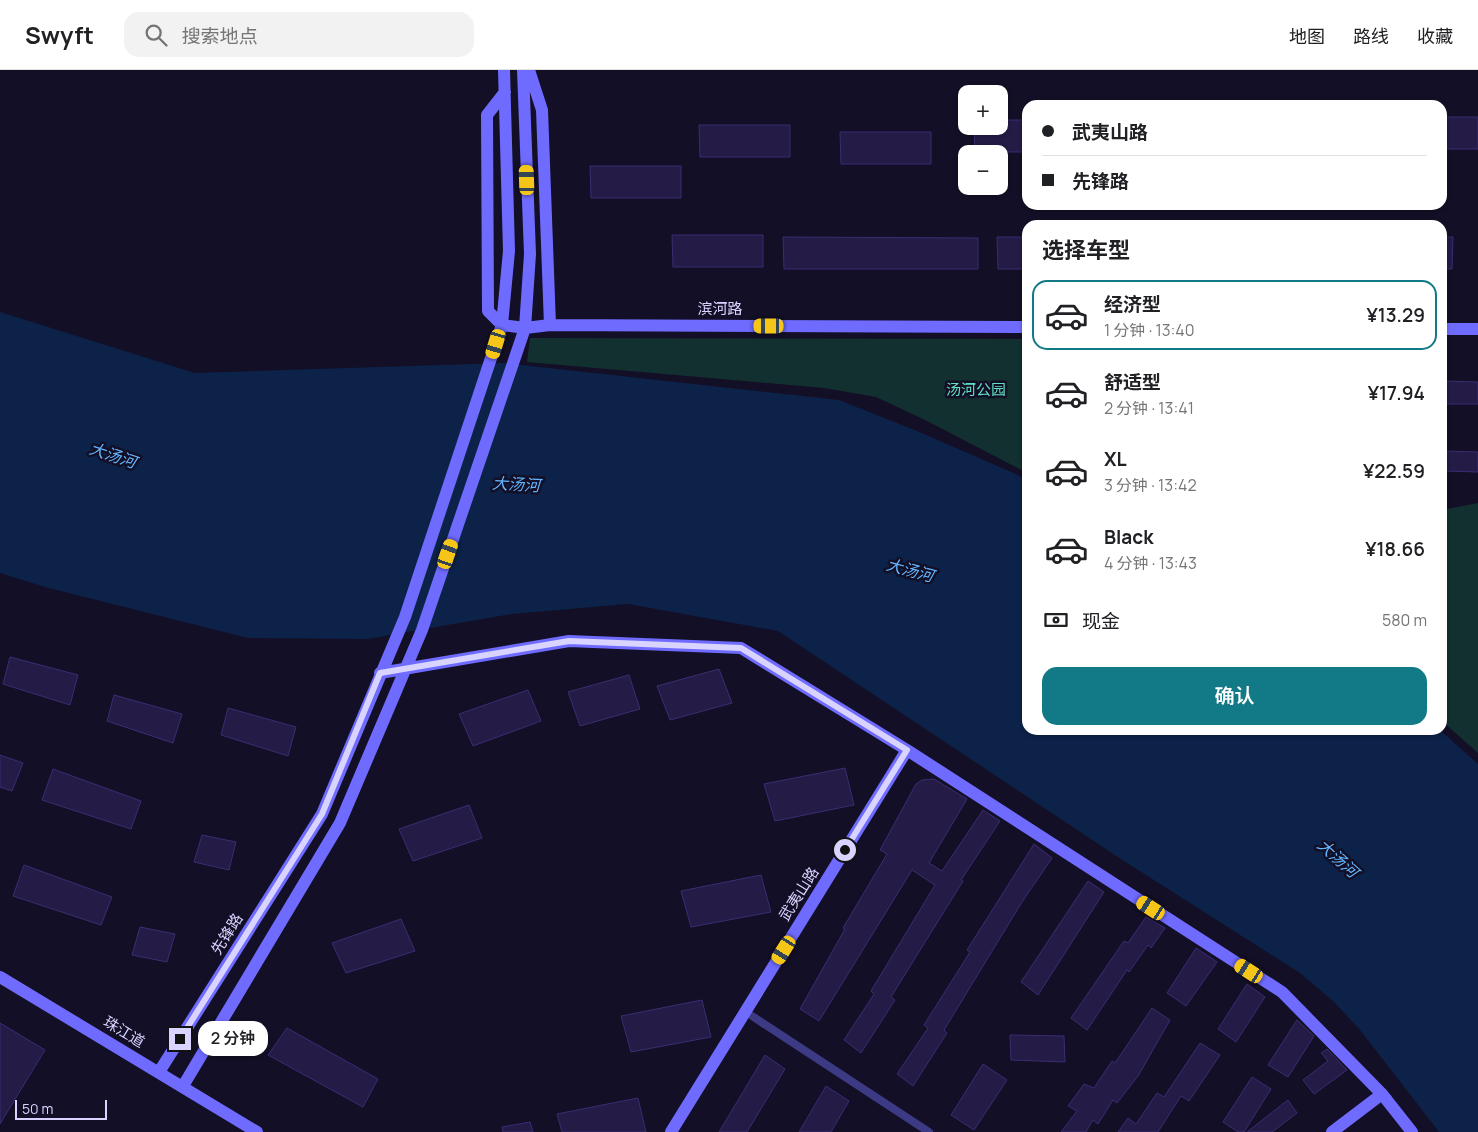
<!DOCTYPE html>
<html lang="zh">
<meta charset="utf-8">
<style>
body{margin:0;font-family:Manrope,"Noto Sans SC",sans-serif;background:#f2f2f2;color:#202124;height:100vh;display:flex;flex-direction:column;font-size:19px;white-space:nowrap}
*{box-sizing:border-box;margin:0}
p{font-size:16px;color:#757577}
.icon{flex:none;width:28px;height:28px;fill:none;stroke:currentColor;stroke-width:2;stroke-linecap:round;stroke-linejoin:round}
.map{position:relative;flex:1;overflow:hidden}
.details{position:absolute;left:1022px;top:150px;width:425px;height:515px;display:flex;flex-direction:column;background:#fff;border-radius:15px;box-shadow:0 1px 4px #0004}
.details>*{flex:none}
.guide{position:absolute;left:1022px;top:30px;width:425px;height:110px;border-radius:15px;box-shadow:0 1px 4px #0004;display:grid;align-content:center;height:110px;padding:0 20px;background:#fff}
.buttons{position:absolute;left:958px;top:15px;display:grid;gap:10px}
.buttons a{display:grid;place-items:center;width:50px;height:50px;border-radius:10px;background:#fff;box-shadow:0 1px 4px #0004;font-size:25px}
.scale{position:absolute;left:15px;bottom:12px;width:92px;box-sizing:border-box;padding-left:5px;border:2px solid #d9d4ff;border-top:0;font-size:14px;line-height:18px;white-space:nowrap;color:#d9d4ff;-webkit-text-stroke:4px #130f26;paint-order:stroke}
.end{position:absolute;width:22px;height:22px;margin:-11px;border:6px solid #d9d4ff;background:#111;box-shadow:0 0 0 2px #111}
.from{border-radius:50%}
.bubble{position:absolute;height:35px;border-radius:15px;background:#fff;box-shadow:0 1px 4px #0004;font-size:16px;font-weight:600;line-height:35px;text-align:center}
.car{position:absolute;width:15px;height:30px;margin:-15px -8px;border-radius:6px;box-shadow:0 0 4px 1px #0007;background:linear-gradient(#f5c518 24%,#345 0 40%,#f5c518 0 76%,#345 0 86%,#f5c518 0)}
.guide b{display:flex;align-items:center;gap:18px;height:48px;font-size:19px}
.guide b+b{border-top:1px solid #e0e0e0}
.guide i{width:12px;height:12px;background:#202124}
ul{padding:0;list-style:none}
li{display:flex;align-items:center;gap:15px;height:70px;margin:0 10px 8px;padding:0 10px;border:2px solid transparent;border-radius:15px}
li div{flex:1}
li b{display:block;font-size:19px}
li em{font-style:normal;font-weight:600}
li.on{border-color:#127987}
li>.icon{width:45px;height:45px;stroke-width:1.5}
h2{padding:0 20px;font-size:22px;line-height:60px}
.pay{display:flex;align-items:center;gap:12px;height:55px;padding:0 20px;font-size:19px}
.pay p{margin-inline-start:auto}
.action{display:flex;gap:10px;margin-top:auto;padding:10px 20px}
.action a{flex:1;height:58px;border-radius:15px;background:#127987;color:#fff;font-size:20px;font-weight:600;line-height:58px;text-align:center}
header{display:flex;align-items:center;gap:30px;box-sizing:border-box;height:70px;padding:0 25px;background:#fff;border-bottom:1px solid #e0e0e0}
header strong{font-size:24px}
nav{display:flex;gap:28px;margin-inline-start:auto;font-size:18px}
.search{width:350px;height:45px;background:#f2f2f2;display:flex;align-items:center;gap:12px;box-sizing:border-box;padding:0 18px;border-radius:15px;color:#757577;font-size:19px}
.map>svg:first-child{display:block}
</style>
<header>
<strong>Swyft</strong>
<div class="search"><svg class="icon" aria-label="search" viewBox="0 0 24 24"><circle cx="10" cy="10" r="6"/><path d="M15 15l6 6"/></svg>搜索地点</div>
<nav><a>地图</a><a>路线</a><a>收藏</a></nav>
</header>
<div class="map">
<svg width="1478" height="1062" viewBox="0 0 1478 1062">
<rect width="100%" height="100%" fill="#130f26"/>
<path fill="#12302f" d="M530,268L1027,269V403L925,350L876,327L824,318L527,292Z
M1478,433V683L1443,652L1442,440Z"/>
<path fill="#0c2248" d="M0,242L195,303L504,293L839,330L917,361L1018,405L1028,411V660H1440L1478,694V1062H1439L1360,960L1333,931L1300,903L1124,791L778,561L628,534L512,544L367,569L248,568L45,517L0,503Z"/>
<path fill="#241b47" stroke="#3b2d73" d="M1442,47H1478V79H1442Z
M999,50H1028V82H975L974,56H999Z
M699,55H790V87H700Z
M840,62H931V94H841Z
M590,96H681V128H591Z
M672,165H763V197H673Z
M783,167L978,168V199H784Z
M997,167H1028V199H998Z
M1442,167H1453L1452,199H1442Z
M1445,311L1478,312V334H1445Z
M1445,381L1478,382V402L1445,401Z
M10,587L78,605L70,635L3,614Z
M719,599L732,633L670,650L657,616Z
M629,605L640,639L580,656L568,622Z
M528,620L541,651L473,676L459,644Z
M114,625L182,644L173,673L107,651Z
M228,638L296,657L288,686L221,665Z
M0,685L23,693L12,721L0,717Z
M845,698L854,735L775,751L764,714Z
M53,699L141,731L131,759L42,730Z
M934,709L967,729L929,793L942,801L983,740L1000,751L961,810L963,811L891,927L895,930L861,983L844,970L874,924L871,921L935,815L912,800L819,951L800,939L845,859L843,858L887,784L880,780L916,714L922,710Z
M469,735L482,768L413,791L399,759Z
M202,765L236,772L229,800L194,792Z
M1034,774L1052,788L1022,832L944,960L947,963L913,1016L897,1004L928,958L924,955L970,882L967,880Z
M24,795L112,827L101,855L13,826Z
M761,805L771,842L691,857L681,821Z
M1088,811L1104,822L1038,925L1021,912Z
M1146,847L1165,858L1151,878L1148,875L1129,902L1127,900L1087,960L1071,948L1124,871L1128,873Z
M401,849L415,881L346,903L332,873Z
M140,857L175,864L167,892L132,885Z
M1196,878L1217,892L1186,936L1167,923Z
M1247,914L1265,927L1236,972L1218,959Z
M702,930L711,967L631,982L621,946Z
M1152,938L1170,950L1138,1006L1117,1033L1113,1030L1098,1054L1093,1050L1086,1062H1061L1077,1041L1068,1036L1084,1014L1094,1018L1112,991L1115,993Z
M1297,950L1314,966L1288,1007L1268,995Z
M0,953L45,980L0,1054Z
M287,958L378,1009L363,1037L268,985Z
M1010,965L1064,966L1065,992L1011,990Z
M1200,973L1220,985L1189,1031L1181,1026L1158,1062H1118L1128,1048L1136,1054L1157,1023L1164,1027Z
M1327,979L1347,1000L1314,1024L1303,1010L1328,991L1321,983Z
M765,985L785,999L747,1062H719Z
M983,994L1007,1010L974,1060L951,1045Z
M1252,1007L1271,1019L1244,1062H1238L1223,1052Z
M826,1016L849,1031L831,1062H799Z
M638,1028L646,1062H562L557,1044Z
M1288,1030L1297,1043L1272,1062H1247Z
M530,1052L533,1062H503L502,1057Z"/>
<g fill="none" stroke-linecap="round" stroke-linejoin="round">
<path stroke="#3d3a85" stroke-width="8" d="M752,946L929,1062"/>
<path stroke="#6f6bff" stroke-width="12" d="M529,0L542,40L550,255
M502,255L525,258L550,255L1028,257
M502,255L488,241L487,45L505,22
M1442,259H1478
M380,603L569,571L741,578L907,680L1282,922L1382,1024L1412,1062
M0,907L257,1062
M159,1002L322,744L405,547L502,255L509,181L504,0
M183,1016L340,753L422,560L525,258L530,184L523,0
M671,1062L907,680
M1332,1062L1382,1024L1387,1030"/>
</g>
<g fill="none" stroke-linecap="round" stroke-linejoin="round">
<path stroke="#d9d4ff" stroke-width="6" d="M180,969L322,744L380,603L569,571L741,578L907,680L845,780"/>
</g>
<g text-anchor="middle" stroke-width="5" stroke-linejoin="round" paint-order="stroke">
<g font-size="15" fill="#d9d4ff" stroke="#130f26">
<text x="720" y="244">滨河路</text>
<text transform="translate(799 824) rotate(-58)" y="5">武夷山路</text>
<text transform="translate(227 864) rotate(-58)" y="5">先锋路</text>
<text transform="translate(124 962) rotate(31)" y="5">珠江道</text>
</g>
<g font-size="15" fill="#5fe0c0" stroke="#130f26">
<text x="976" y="325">汤河公园</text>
</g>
<g font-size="16" font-style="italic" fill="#62b6ff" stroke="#130f26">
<text transform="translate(113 385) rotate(18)" y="6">大汤河</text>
<text transform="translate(516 414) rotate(3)" y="6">大汤河</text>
<text transform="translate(910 500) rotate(15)" y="6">大汤河</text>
<text transform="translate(1338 788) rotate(42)" y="6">大汤河</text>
</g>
</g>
</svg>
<div class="buttons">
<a>+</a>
<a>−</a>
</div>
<div class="scale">50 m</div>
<i class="end from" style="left:845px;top:780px"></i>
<i class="end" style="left:180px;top:969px"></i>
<div class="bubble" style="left:198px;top:951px;width:70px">2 分钟</div>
<i class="car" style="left:527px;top:110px;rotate:358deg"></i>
<i class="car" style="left:769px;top:256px;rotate:270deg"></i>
<i class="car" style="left:496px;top:274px;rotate:197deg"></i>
<i class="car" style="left:448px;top:484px;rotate:19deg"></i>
<i class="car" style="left:1151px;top:838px;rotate:303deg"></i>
<i class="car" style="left:784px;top:880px;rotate:212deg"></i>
<i class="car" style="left:1249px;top:901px;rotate:303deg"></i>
<div class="guide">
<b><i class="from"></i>武夷山路</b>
<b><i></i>先锋路</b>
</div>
<section class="details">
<h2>选择车型</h2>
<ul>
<li class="on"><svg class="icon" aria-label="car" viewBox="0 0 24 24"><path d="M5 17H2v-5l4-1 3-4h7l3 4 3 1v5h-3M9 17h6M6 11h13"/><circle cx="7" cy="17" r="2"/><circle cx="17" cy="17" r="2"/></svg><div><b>经济型</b><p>1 分钟 · 13:40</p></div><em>¥13.29</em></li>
<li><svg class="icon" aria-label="car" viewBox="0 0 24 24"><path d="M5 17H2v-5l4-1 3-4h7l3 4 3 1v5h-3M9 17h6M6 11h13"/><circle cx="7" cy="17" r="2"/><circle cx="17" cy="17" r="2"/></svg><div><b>舒适型</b><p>2 分钟 · 13:41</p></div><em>¥17.94</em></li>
<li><svg class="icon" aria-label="car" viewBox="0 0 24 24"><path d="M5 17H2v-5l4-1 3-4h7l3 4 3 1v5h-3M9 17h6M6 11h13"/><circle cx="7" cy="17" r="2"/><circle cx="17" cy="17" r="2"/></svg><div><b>XL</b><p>3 分钟 · 13:42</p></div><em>¥22.59</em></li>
<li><svg class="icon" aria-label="car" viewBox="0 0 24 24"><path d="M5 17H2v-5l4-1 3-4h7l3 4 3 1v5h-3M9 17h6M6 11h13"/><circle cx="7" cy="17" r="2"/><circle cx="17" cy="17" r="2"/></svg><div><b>Black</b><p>4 分钟 · 13:43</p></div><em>¥18.66</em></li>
</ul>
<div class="pay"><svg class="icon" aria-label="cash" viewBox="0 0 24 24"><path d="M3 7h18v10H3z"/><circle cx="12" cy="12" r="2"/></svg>现金<p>580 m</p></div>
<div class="action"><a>确认</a></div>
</section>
</div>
